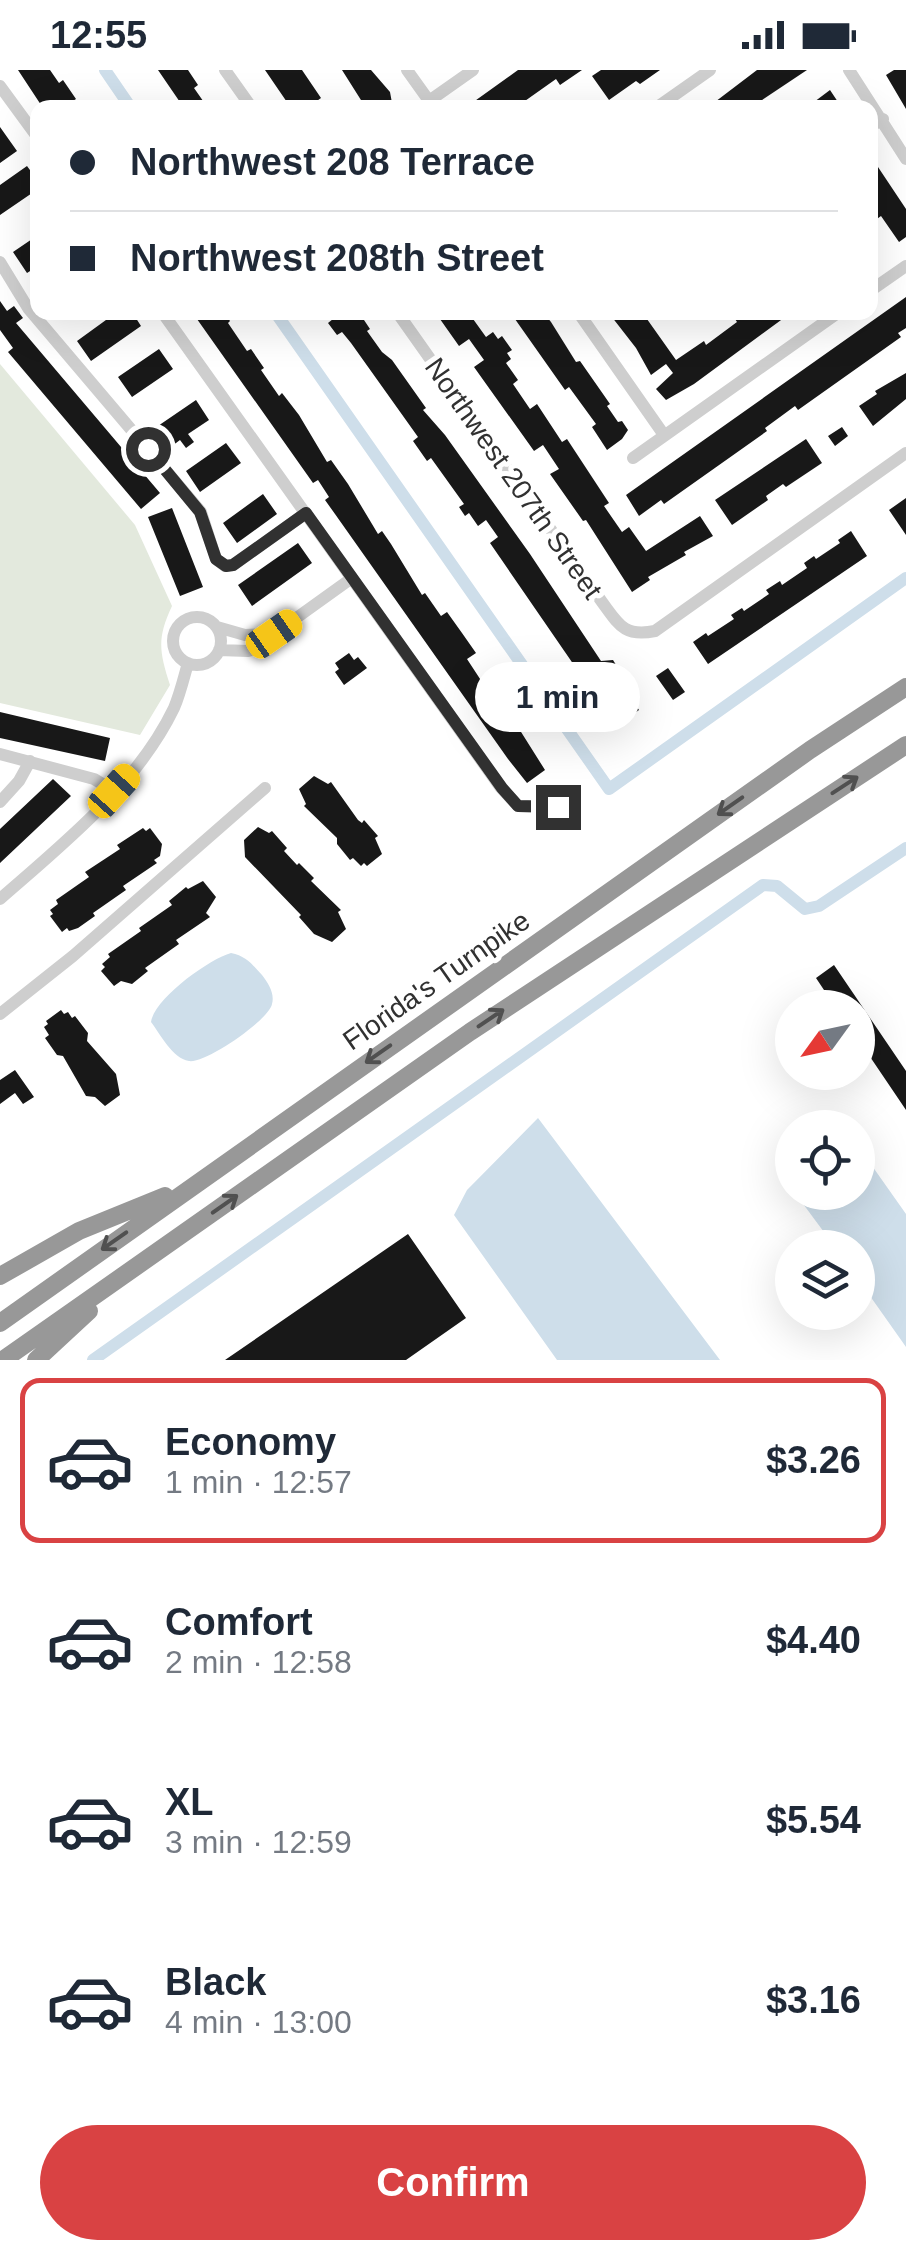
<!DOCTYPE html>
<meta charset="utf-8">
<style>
body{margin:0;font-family:Arial,sans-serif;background:#f6f6f7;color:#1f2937;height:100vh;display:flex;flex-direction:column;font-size:38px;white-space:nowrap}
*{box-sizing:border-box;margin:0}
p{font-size:32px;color:#747a83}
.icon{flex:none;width:55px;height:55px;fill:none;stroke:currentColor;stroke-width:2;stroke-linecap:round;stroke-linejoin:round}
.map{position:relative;height:1290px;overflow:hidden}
.details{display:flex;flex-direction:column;background:#fff;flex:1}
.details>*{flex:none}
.banner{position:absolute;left:30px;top:30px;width:848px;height:220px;border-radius:20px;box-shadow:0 10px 40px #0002;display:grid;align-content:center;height:220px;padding:0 40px;background:#fff}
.needle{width:65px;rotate:237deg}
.fabs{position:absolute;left:775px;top:920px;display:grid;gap:20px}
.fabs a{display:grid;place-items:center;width:100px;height:100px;border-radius:50%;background:#fff;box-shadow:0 10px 40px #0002;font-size:50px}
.end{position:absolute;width:45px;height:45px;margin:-22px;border:12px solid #313131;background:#fff;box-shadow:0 0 0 5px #fff}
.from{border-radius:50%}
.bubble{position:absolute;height:70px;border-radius:35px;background:#fff;box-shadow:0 10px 40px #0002;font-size:32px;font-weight:700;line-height:70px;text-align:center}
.car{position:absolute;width:30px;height:60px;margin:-30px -15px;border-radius:12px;box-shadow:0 0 8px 2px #0007;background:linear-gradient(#f5c518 24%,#345 0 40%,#f5c518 0 76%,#345 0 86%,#f5c518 0)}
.banner b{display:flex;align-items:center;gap:35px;height:95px;font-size:38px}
.banner b+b{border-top:2px solid #e0e1e3}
.banner i{width:25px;height:25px;background:#1f2937}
ul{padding:18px 0 0;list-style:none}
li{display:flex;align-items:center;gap:30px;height:165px;margin:0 20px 15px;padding:0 20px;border:5px solid transparent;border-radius:20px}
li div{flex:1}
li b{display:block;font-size:38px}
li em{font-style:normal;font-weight:700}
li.selected{border-color:#d94243}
li>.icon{width:90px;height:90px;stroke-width:1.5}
.button{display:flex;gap:20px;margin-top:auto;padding:20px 40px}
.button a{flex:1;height:115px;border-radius:60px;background:#d94243;color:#fff;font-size:40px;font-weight:700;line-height:115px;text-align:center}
.status{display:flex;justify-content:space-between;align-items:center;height:70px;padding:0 50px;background:#fff;direction:ltr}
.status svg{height:28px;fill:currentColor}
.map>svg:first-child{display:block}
</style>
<div class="status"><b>12:55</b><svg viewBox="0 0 49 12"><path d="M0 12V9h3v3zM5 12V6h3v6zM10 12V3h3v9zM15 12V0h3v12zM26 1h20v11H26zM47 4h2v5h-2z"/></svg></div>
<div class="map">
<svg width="906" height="1290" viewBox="0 0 906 1290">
<rect width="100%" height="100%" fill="#fff"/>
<path fill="#e3e9dd" d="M0,294L135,455L172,536C157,568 159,581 170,615L140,665L0,633Z"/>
<path fill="#cedeea" d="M231,883C246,886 252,894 262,905C268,913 275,923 272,934C269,950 205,994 189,991C172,988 161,965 151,952C154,929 209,889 231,883Z
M538,1048L720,1290H557L454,1145L467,1120Z
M858,1076L906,1144V1277L858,1209V1178L835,1177L795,1123L858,1122Z"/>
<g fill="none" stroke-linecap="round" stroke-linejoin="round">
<path stroke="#cedeea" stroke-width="12" d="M105,0L131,38
M275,242L609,719L906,508
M93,1290L763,815L777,816L805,839L819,836L906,778"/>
</g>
<path fill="#181818" d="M18,0H50L59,13L63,10L76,29L73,31L77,38H43Z
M158,0H188L198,15L194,18L208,38H184Z
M265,0H302L321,28L307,38H291Z
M342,0H371L390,22L392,33L386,38H366Z
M518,0H582L560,15L556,9L515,38H465Z
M601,0H660L640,14L636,11L609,30L592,6Z
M757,0H807L750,38H707Z
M894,0H906V39L886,5Z
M830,20L842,38H806Z
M0,57L17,81L0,93Z
M870,85L906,139V167L899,172L881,146L870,154Z
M27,96L38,111V119L0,145V115Z
M38,165V196L27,203L13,182Z
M906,227V258L898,263L901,267L798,340L795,336L765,358L767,361L664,434L661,430L639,446L626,425Z
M0,231L7,241L14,236L23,248L16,253L160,423L141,439L8,282L13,278L0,260Z
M117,242H132L141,256L91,291L77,271Z
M192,242H224L230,251L228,253L247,281L251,279L264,298L261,300L279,326L282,323L299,345L327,392L331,390L348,414L378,464L382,461L391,474L422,525L425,523L441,546L447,542L462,563L476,583L467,589L484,615L488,612L504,635L545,700L527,713L508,689L335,444L325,430L329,427L318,410L313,413Z
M328,242H352L357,250L362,247L370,259L367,261L382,282L392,290L426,338L423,340L445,365L530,484L601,591L613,590L621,603L618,610L639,640L619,654L590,612L587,614L490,473L498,467L486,450L478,456L469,443L465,446L459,437L464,434L431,388L427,391L413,371L418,367L351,273L342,262L337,265L328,253L333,249Z
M435,242H468L486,267L493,262L498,269L502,266L512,280L507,283L511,289L506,293L518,310L513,314L530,339L537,334L562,372L567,369L609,433L604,436L622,462L629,457L646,481L700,446L713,466L684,482L686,485L648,507L650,510L632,522L586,450L583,451L550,404L559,399L543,375L534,381L474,297L484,290L469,269L459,276Z
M510,242H543L551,252L576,292L580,291L610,334L607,336L618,352L622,351L628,360L622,369L607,380L592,357L596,354L569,317L565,320Z
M608,242H642L676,290L704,271L706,275L737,252L735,249L744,242H792L694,314L666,330L656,319L673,303L666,294L651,305L636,278Z
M159,279L173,299L132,327L118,307Z
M906,303V329L873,356L859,336L877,324L875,321Z
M196,330L209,350L188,364L194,372L186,378L180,370L168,379L155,358Z
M842,357L848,366L835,376L828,366Z
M806,369L822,393L786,417L783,414L766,426L768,430L732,455L715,430Z
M226,373L241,393L200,422L186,401Z
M263,424L277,444L237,473L223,453Z
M906,428V465L889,440Z
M172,438L203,517L180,526L148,447Z
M851,461L867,486L708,594L693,572L706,563L708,566L734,549L731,545L742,538L744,541L769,524L766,520L780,511L782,515L807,498L804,493L814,486L816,489L840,473L838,470Z
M298,473L312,493L252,536L238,515Z
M349,583L354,590L358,587L367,598L344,615L335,602L339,599L335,593Z
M668,598L685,622L673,630L656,606Z
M0,642L110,668L105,691L0,668Z
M314,706L328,714L331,712L358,750L362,753L364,750L378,766L375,768L382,784L367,796L364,793L361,796L353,788L350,790L337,774V768L304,736L306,734L299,719Z
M53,709L71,726L0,793V759Z
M258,757L269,763L272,761L287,778L284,781L297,795L299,793L314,808L311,811L341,840L338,842L346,859L332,872L314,864L299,847L301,845L245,787L244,770Z
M143,758L146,761L150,758L162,774L160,786L154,790L157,793L123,816L126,820L93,843L95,846L78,858L69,861L67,858L62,862L50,846L53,844L50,840L58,834L56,830L89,807L85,802L120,779L117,775Z
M203,811L216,827L206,843L210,847L176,870L179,874L145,898L148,901L132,914L121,911L114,916L101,901L105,897L102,894L110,887L108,884L141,861L139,858L172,835L169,831L186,817L188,819Z
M834,895L906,1001V1040L858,969V938H836L816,908Z
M61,940L64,944L68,942L72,948L75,946L88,963L87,971L116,1004L120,1025L105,1036L95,1027L86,1026L63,986L57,985L45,968L49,965L44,957L48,954L46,951Z
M15,1000L34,1027L23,1034L15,1023L0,1034V1010Z
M408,1164L466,1248L406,1290H225Z"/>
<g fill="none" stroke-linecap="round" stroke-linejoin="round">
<path stroke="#cecece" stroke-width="12" d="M225,0L252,38
M407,0L432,35
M849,0L906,89
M0,16L38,68
M429,31L473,0
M656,38L710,0
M870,57L883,49
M0,192L28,238L201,442L216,489L225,496L233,495L306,443
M870,221L906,196
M162,242L501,718L518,736L559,737
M397,242L602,532C619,555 624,567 655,561L906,383
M578,242L664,365
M633,388L839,242
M173 571a24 24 0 1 1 48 0a24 24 0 1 1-48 0Z
M217,557L245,565L274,564
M219,580L248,581L263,576L274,564L352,508
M0,684L94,709L114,721
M0,732L19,711L30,691
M0,829C64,773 137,715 174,638C180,624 184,607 188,593
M0,944L73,886L265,718"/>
<path stroke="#989898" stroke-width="18" d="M0,1206L79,1161L165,1126
M0,1253L810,680L906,617
M3,1290L470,962L906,675
M36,1290L89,1241"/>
</g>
<defs><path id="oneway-shaft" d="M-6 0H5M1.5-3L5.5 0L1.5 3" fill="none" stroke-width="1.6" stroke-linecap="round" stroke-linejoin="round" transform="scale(2.5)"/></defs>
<g stroke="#505050">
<use href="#oneway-shaft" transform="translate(845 715) rotate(-33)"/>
<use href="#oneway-shaft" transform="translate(730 736) rotate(145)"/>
<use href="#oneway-shaft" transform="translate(491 948) rotate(-34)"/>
<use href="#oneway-shaft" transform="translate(378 984) rotate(145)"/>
<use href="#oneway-shaft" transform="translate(225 1134) rotate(-35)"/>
<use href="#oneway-shaft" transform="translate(114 1171) rotate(145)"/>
</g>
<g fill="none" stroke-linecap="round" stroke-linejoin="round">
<path stroke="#313131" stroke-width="12" d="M148,379L200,442L216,489L226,496L233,495L306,443L502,718L518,736L558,737"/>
</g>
<g text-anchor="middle" stroke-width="10" stroke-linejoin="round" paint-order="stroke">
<g font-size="28" fill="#313131" stroke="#fff">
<text transform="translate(514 408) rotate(55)" y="10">Northwest 207th Street</text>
<text transform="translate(436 910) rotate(-35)" y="10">Florida's Turnpike</text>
</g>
</g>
</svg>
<div class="fabs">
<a><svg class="needle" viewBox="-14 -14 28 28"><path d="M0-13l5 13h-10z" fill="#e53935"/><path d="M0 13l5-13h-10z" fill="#747a83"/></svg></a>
<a><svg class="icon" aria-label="locate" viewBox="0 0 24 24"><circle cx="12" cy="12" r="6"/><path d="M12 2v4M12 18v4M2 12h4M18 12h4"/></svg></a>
<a><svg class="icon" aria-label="layers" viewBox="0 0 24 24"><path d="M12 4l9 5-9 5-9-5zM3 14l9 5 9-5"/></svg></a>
</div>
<i class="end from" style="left:148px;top:379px"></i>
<i class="end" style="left:558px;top:737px"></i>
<div class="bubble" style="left:475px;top:592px;width:165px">1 min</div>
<i class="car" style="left:274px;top:564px;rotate:55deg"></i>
<i class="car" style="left:114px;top:721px;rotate:42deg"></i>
<div class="banner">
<b><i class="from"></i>Northwest 208 Terrace</b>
<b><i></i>Northwest 208th Street</b>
</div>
</div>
<section class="details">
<ul>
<li class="selected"><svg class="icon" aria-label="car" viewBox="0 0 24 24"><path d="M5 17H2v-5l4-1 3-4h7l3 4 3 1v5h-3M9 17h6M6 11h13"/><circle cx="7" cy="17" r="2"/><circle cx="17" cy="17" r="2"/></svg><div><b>Economy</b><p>1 min · 12:57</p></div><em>$3.26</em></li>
<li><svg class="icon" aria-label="car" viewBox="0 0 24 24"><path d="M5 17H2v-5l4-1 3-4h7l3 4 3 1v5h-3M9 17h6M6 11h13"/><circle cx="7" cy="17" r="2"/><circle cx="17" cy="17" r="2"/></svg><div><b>Comfort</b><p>2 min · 12:58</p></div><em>$4.40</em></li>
<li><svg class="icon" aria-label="car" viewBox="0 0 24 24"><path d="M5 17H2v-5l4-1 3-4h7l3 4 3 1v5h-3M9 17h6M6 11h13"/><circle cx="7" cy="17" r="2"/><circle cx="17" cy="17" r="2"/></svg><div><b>XL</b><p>3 min · 12:59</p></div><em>$5.54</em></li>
<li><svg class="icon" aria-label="car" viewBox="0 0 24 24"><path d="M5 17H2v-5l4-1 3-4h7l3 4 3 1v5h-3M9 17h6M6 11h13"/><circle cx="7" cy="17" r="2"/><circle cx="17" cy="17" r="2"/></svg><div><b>Black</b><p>4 min · 13:00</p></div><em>$3.16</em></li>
</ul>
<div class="button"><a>Confirm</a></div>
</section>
